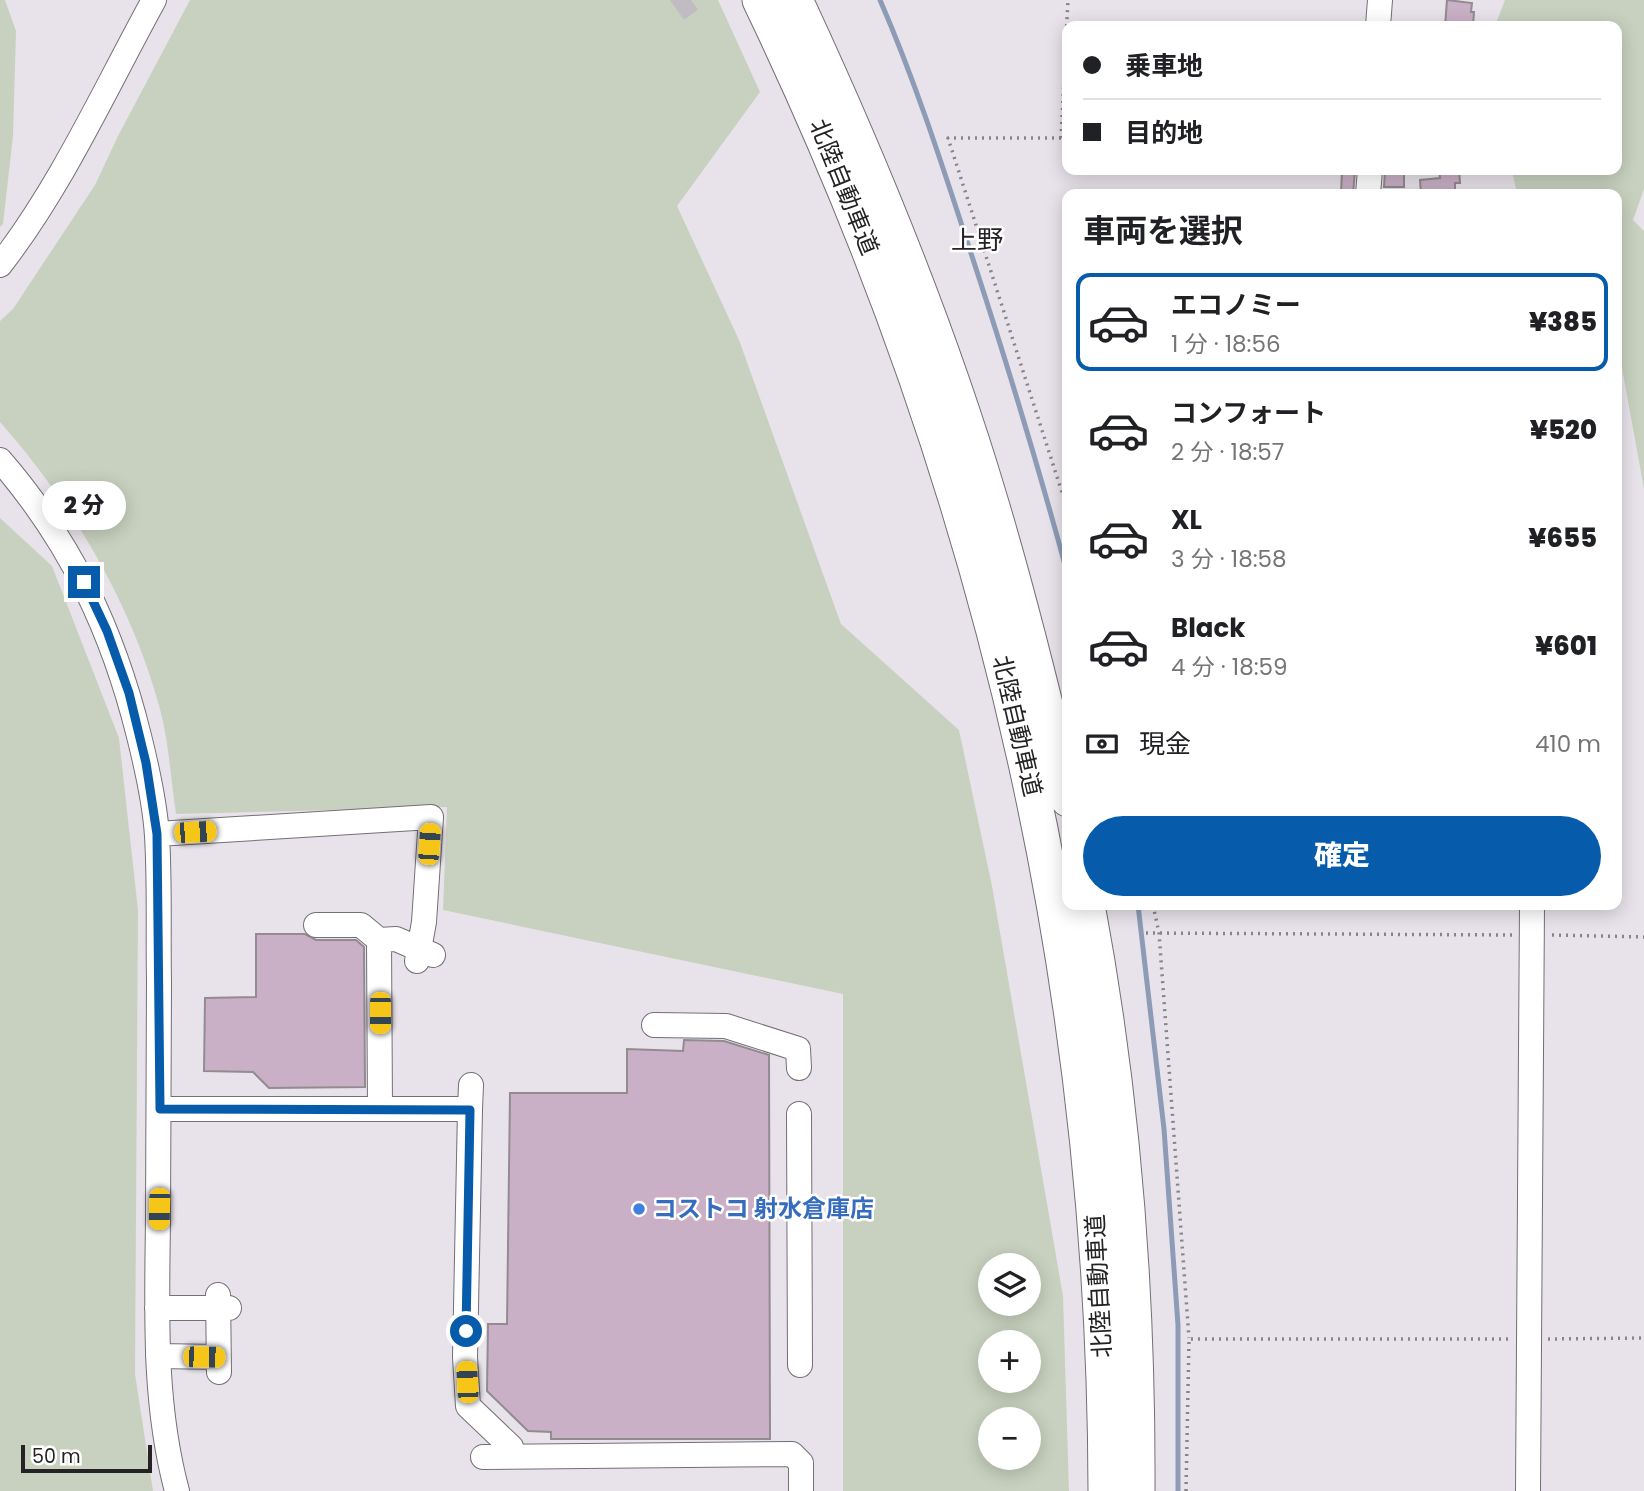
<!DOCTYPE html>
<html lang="ja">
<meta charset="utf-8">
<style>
body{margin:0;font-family:Poppins,"Noto Sans JP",sans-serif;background:#f6f6f6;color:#202124;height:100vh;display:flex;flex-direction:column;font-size:26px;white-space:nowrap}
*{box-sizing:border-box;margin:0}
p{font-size:23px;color:#757577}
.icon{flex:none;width:38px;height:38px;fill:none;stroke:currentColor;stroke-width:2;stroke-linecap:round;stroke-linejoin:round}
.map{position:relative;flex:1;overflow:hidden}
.sheet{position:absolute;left:1062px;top:189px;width:560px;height:721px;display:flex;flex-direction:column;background:#fff;border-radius:14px;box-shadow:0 4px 18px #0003}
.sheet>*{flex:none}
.hud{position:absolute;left:1062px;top:21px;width:560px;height:154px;border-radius:14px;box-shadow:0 4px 18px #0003;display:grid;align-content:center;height:154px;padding:0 21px;background:#fff}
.tools{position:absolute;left:978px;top:1253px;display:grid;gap:14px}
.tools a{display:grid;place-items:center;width:63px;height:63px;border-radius:50%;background:#fff;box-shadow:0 4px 18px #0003;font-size:35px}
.scale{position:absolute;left:21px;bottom:18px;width:131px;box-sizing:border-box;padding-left:7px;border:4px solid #242224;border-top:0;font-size:19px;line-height:24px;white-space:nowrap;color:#242224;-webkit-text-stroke:5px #fff;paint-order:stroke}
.end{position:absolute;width:32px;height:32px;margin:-16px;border:9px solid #065caa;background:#fff;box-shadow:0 0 0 4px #fff}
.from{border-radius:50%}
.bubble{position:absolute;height:49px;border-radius:24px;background:#fff;box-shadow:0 4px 18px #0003;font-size:23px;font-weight:800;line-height:49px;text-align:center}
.car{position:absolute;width:21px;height:42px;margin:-21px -10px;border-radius:9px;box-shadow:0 0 5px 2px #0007;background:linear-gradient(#f5c518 24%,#345 0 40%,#f5c518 0 76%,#345 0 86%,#f5c518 0)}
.hud b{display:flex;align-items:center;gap:24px;height:66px;font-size:26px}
.hud b+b{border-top:2px solid #e0e0e0}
.hud i{width:18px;height:18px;background:#202124}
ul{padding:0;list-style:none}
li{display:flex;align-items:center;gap:21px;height:98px;margin:0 14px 10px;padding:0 7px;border:4px solid transparent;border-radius:14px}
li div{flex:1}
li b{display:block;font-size:26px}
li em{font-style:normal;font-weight:800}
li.on{border-color:#065caa}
li>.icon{width:63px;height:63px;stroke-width:1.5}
h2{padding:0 21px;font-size:32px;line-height:84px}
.pay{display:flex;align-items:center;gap:18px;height:77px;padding:0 21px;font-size:26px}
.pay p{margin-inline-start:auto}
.primary-button{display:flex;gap:14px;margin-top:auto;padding:14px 21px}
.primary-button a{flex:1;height:80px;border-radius:42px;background:#065caa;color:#fff;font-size:28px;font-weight:800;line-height:80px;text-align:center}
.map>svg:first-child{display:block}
</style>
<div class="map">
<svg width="1644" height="1491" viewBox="0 0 1644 1491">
<rect width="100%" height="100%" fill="#e8e3ea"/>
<path fill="#c8d1bf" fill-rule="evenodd" d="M0,0H5L16,31L13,136L3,224L0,227Z
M190,0H718L760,92L677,206L739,340L841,624L959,730L992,886L1063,1296L1069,1491H843V994L443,910L447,807L176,814C171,781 169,745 161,713C133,605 73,505 0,422V321L13,309L95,185L118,136ZM990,1265H1029V1304H990ZM990,1342H1029V1381H990ZM990,1419H1029V1458H990Z
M1505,0H1644V189L1633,220L1644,231V489L1620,357L1617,352V194H1517L1512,170H1617V26H1495Z
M0,518L52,566L119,738L138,910L135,1374L153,1491H0Z"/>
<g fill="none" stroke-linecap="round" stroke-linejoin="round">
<path stroke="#8d9bb6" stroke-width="5" d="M880,0C913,76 939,155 965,235C1002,347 1037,461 1068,576
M1138,905L1164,1129L1178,1325V1491"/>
</g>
<path fill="#cab0c6" stroke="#928b91" stroke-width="2" d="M1447,0L1472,3L1471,12H1474L1473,26H1445Z
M1342,170H1355L1353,194H1341Z
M1385,170H1404V187H1384Z
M1439,170H1459L1460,183H1455V194H1421L1420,180L1440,178Z
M256,934H305L316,940H356L364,947L365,1087L269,1088L253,1072L204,1071L205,998L256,997Z
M684,1040L724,1041L769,1055L770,1439H551V1432L528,1431L487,1391L488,1324H507L510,1093H627V1049L683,1051Z"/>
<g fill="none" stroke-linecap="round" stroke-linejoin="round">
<path stroke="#c1bcc2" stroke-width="24" stroke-dasharray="24 12" stroke-linecap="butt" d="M677,10L691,0"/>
<defs>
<path id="minor" d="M1378,26L1380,0
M1368,194L1370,170
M0,265C62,185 105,89 154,0
M0,460C71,542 113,631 139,736C147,768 155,803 157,836C160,884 158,933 159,981C159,1060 159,1139 158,1218C157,1310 153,1402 177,1491
M157,834L431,817L424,922L417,961
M316,925H361L379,940
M654,1025L726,1026L798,1049L799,1068
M160,1109H470L465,1357L468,1406L511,1447V1456
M380,1109L379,940L396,939L433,955
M470,1109L471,1085
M799,1114L800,1365
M218,1295L219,1372
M157,1308H229
M158,1356L218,1357
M483,1457L792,1454L801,1463V1491
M1528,1491L1532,905"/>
<path id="highway" d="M760,0C987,472 1105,967 1106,1491
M795,0C870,161 938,326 989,497C1019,596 1044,698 1068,799
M1087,905C1123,1097 1138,1296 1137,1491"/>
</defs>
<use href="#minor" stroke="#746f76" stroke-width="26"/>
<use href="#highway" stroke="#746f76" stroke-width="37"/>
<path stroke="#878488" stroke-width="3.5" stroke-dasharray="2 5" stroke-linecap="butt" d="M1061,138L1068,0
M1068,138H948L1068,511
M1153,905L1159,933L1189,1338
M1146,933L1512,935
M1552,935L1644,937
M1548,1339L1644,1338
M1186,1491L1189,1339H1509"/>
<use href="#minor" stroke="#fff" stroke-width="24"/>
<use href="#highway" stroke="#fff" stroke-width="35"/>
</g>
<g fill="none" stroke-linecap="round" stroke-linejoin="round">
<path stroke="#065caa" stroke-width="9" d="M84,582L107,631L129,693L146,763L157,834L160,1109L470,1110L466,1331"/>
</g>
<circle fill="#3f7fe0" stroke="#fff" stroke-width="2.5" cx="639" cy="1209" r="7"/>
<g text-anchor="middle" stroke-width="5" stroke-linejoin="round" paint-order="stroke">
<g font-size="24" fill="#242224" stroke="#fff">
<text transform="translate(844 187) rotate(68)" y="8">北陸自動車道</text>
<text transform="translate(1017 726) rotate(77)" y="8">北陸自動車道</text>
<text transform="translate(1099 1286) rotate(-93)" y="8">北陸自動車道</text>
</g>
<g font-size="24" font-weight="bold" fill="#366cbe" stroke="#fff" text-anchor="start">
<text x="653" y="1217">コストコ 射水倉庫店</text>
</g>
<g font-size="26" fill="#242224" stroke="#fff">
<text x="977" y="249">上野</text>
</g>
</g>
</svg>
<div class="tools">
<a><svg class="icon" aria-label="layers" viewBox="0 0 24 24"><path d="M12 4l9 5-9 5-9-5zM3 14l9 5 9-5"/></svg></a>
<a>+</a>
<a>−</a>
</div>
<div class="scale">50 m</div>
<i class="end from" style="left:466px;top:1331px"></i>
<i class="end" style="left:84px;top:582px"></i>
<div class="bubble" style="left:42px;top:481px;width:84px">2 分</div>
<i class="car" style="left:195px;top:832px;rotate:87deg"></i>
<i class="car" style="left:429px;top:844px;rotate:4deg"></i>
<i class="car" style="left:380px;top:1013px;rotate:180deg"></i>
<i class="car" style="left:159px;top:1209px;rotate:181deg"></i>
<i class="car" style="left:204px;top:1357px;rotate:91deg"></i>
<i class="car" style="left:467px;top:1382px;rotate:357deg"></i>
<div class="hud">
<b><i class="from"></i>乗車地</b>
<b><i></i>目的地</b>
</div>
<section class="sheet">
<h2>車両を選択</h2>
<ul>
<li class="on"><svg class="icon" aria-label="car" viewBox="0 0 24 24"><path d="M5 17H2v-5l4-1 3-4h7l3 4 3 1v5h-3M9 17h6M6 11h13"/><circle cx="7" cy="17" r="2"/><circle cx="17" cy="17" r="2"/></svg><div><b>エコノミー</b><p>1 分 · 18:56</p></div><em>¥385</em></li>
<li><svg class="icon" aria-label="car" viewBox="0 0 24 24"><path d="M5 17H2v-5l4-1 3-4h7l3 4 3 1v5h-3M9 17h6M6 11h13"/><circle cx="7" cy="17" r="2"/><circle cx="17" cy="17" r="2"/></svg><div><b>コンフォート</b><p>2 分 · 18:57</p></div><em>¥520</em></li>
<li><svg class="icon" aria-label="car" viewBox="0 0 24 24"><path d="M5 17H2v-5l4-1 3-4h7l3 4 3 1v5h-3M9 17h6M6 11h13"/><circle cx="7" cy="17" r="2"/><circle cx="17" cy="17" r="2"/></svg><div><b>XL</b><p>3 分 · 18:58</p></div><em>¥655</em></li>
<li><svg class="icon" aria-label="car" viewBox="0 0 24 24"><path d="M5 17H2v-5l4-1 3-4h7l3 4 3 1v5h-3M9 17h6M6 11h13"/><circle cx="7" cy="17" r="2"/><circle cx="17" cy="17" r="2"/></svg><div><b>Black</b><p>4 分 · 18:59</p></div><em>¥601</em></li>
</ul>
<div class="pay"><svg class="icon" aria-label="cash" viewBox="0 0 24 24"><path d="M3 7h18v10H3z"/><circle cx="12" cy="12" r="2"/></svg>現金<p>410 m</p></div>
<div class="primary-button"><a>確定</a></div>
</section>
</div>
